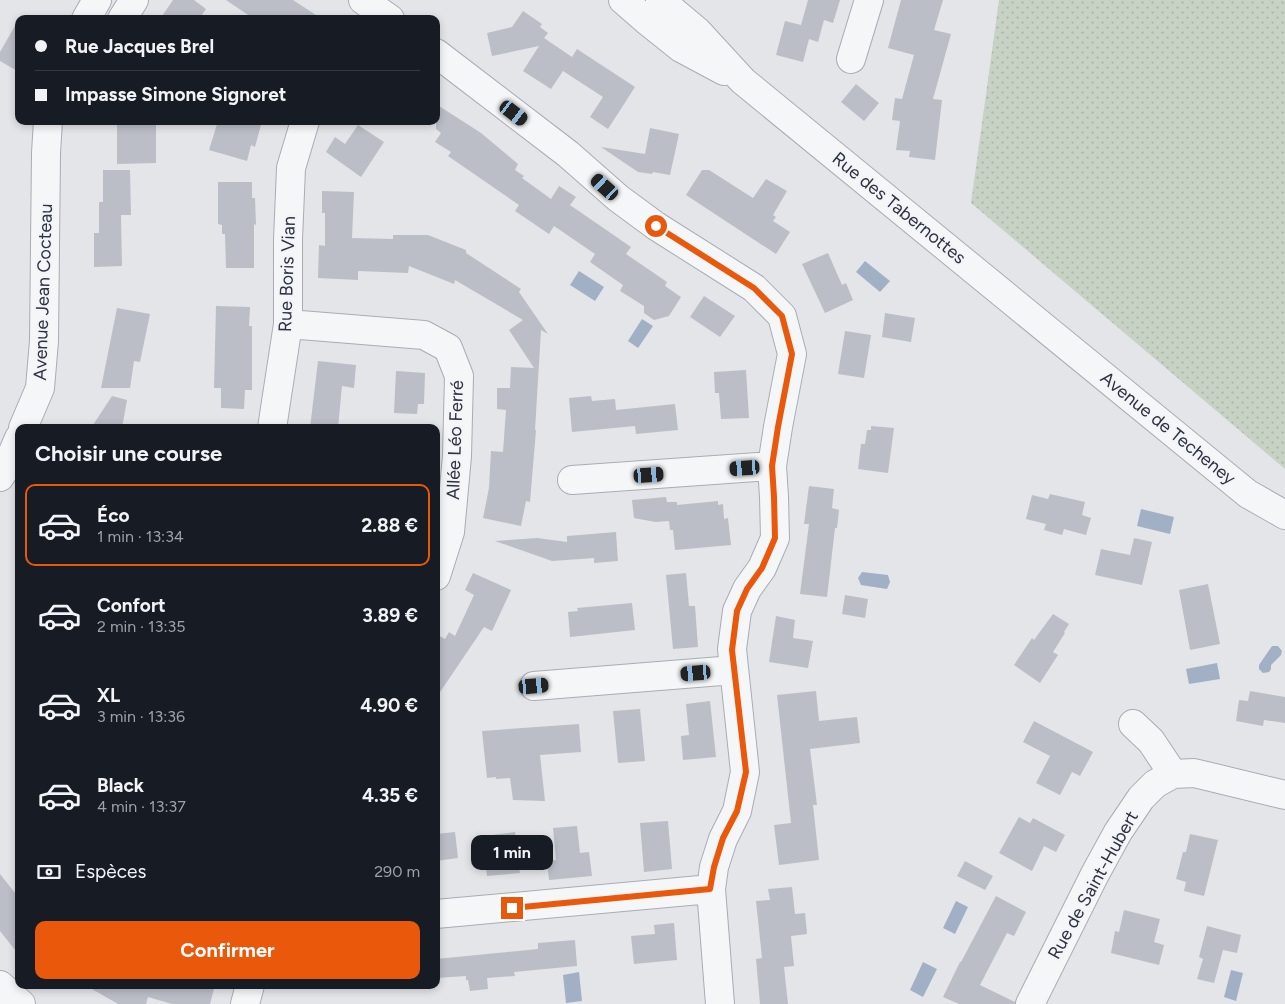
<!DOCTYPE html>
<html lang="fr">
<meta charset="utf-8">
<style>
body{margin:0;font-family:Figtree,sans-serif;background:#20242c;color:#f1f3f6;height:100vh;display:flex;flex-direction:column;font-size:19px;white-space:nowrap}
*{box-sizing:border-box;margin:0}
p{font-size:16px;color:#9ea1a6}
.icon{flex:none;width:28px;height:28px;fill:none;stroke:currentColor;stroke-width:2;stroke-linecap:round;stroke-linejoin:round}
.map{position:relative;flex:1;overflow:hidden}
.panel{position:absolute;left:15px;top:424px;width:425px;height:565px;display:flex;flex-direction:column;background:#171b24;border-radius:10px;box-shadow:0 2px 8px #0003}
.panel>*{flex:none}
.guide{position:absolute;left:15px;top:15px;width:425px;height:110px;border-radius:10px;box-shadow:0 2px 8px #0003;display:grid;align-content:center;height:110px;padding:0 20px;background:#171b24}
.end{position:absolute;width:22px;height:22px;margin:-11px;border:6px solid #ea580c;background:#fff;box-shadow:0 0 0 2px #fff}
.from{border-radius:50%}
.bubble{position:absolute;height:35px;border-radius:10px;background:#171b24;box-shadow:0 2px 8px #0003;font-size:16px;font-weight:700;line-height:35px;text-align:center}
.car{position:absolute;width:15px;height:30px;margin:-15px -8px;border-radius:6px;box-shadow:0 0 4px 1px #0007;background:linear-gradient(#222 24%,#8ab4d8 0 40%,#222 0 76%,#8ab4d8 0 86%,#222 0)}
.guide b{display:flex;align-items:center;gap:18px;height:48px;font-size:19px}
.guide b+b{border-top:1px solid #363941}
.guide i{width:12px;height:12px;background:#f1f3f6}
ul{padding:0;list-style:none}
li{display:flex;align-items:center;gap:15px;height:82px;margin:0 10px 8px;padding:0 10px;border:2px solid transparent;border-radius:10px}
li div{flex:1}
li b{display:block;font-size:19px}
li em{font-style:normal;font-weight:700}
li.selected{border-color:#ea580c}
li>.icon{width:45px;height:45px;stroke-width:1.5}
h2{padding:0 20px;font-size:22px;line-height:60px}
.pay{display:flex;align-items:center;gap:12px;height:55px;padding:0 20px;font-size:19px}
.pay p{margin-inline-start:auto}
.cta{display:flex;gap:10px;margin-top:auto;padding:10px 20px}
.cta a{flex:1;height:58px;border-radius:10px;background:#ea580c;color:#fff;font-size:20px;font-weight:700;line-height:58px;text-align:center}
.map>svg:first-child{display:block}
</style>
<div class="map">
<svg width="1285" height="1004" viewBox="0 0 1285 1004">
<defs>
<pattern id="grass-dots" width="8" height="8" patternUnits="userSpaceOnUse" patternTransform="scale(1.25)"><rect width="8" height="8" fill="#c7d2c5"/><path d="M2 2h.1M6 6h.1" fill="none" stroke="#abb5aa" stroke-width="1.8" stroke-linecap="round"/></pattern>
</defs>
<rect width="100%" height="100%" fill="#e3e5e9"/>
<path fill="url(#grass-dots)" d="M999,0H1285V469L971,203Z"/>
<path fill="#a2b0c5" d="M865,261L890,281L880,292L856,272Z
M579,271L604,287L595,301L570,285Z
M642,319L653,326L638,348L628,341Z
M1141,509L1174,517L1170,534L1137,526Z
M862,572L888,575L890,582L887,589L861,585L858,578Z
M1272,646H1278L1282,651L1281,655L1271,665V669L1269,672L1263,673L1259,669V665Z
M1217,663L1220,679L1189,684L1186,669Z
M956,901L968,907L955,934L943,928Z
M923,962L937,969L923,997L910,990Z
M1231,970L1243,973L1236,1001L1224,997Z
M579,972L582,1001L566,1003L563,975Z"/>
<path fill="#bbbec6" d="M173,0H194L206,9L199,19H160Z
M226,0H293L322,19H254Z
M808,0H840L833,23L824,20L818,42L809,39L803,62L776,55L785,21L801,25Z
M901,0H943L934,30L951,34L933,99L942,100L935,160L909,157L910,151L896,150L900,121L892,120L895,98L902,99L914,55L888,48Z
M523,11L542,24L540,27L548,33L544,38L572,57L577,49L635,87L608,129L590,117L603,97L563,71L551,89L523,71L539,46L492,56L487,33L512,27Z
M19,19V72L0,61V52Z
M856,84L879,103L864,121L841,102Z
M436,104L481,133L518,164L515,170L524,176L522,178L551,199L559,186L576,197L570,205L631,247L626,254L667,282L665,286L681,297L669,316L654,320L644,313V306L620,291L623,285L590,262L595,254L554,226L549,234L515,211L519,205L448,156L451,152L435,142L441,133L436,129Z
M117,121H156V163L117,164Z
M218,121H262L255,147L251,145L247,161L209,150Z
M358,125L384,142L361,177L326,152L335,137L345,144Z
M650,128L679,134L670,175L653,172L652,174L638,172L601,147L645,154Z
M103,170H130L131,215H121L122,266L94,267V233H99V202H103Z
M702,170H709L753,198L766,179L787,191L773,215L776,217L773,221L790,232L776,254L686,195Z
M218,182H252V198H255L256,225L254,224V268H226L225,234H222V225L218,224Z
M322,191L354,192L352,238L393,239V235H428L466,250V253L521,289L519,292L548,334L541,330L535,430H536L530,502L526,501L521,526L483,518L489,488L491,451L503,452L506,410L497,409V388H510L511,367L534,368L509,330L523,320L455,280L454,284L409,266L408,273L358,271V280L318,278L319,245L325,246V213H322Z
M828,253L842,285L846,283L853,300L825,313L802,264Z
M704,296L735,316L720,337L690,317Z
M216,306L250,307L249,326H252V390H245L244,409L221,408V388H214Z
M117,308L150,314L140,362L134,361L130,388H101Z
M885,313L915,318L911,342L882,337Z
M845,331L871,335L864,378L838,374Z
M318,361L356,365L354,388L342,386L338,428H310Z
M746,370L749,418L721,419L719,393H715L714,372Z
M396,371L425,373L424,404H418L417,414L394,413Z
M112,396L127,400L122,428H91Z
M591,396L592,401L615,399L616,410L675,404L678,430L636,434L635,426L572,432L569,398Z
M871,426L894,428L888,473L858,469L861,444H865L867,430H871Z
M809,486L834,489L832,508L839,510L837,528H835L827,597L800,594L809,524H804Z
M1050,494L1085,502L1082,515L1091,518L1086,535L1064,529L1062,535L1044,530L1046,524L1026,519L1032,495L1048,499Z
M666,497L667,502H677V505L718,501V505L723,504L724,519L728,518L731,545L675,550L673,530H670L669,521L655,522L634,518L632,500Z
M616,532L618,561L594,563V558L552,561L495,541L537,538L567,542V536Z
M1134,538L1152,542L1142,585L1095,575L1101,549L1130,555Z
M473,573L511,590L492,631L484,627L436,698V634L445,639L449,632L455,636L474,595L465,590Z
M686,573L689,606H695L698,647L673,649L666,575Z
M1208,584L1220,644L1190,650L1179,590Z
M845,595L868,599L865,618L842,614Z
M632,603L635,630L570,637L568,612L578,611L577,608Z
M1053,614L1069,624L1064,632L1065,633L1053,652L1058,655L1040,683L1014,665L1032,638L1034,640Z
M776,616L795,620L793,638L813,641L808,668L769,662Z
M816,691L819,721L857,717L860,743L810,749L817,805H813L819,860L779,865L774,825L791,823L777,695Z
M1250,691L1285,697V723L1264,720L1263,726L1236,721L1239,700L1248,701Z
M710,701L716,757L683,760L681,736L689,735L686,704Z
M640,709L645,761L618,763L613,711Z
M1034,721L1093,752L1080,776L1072,772L1060,795L1036,783L1050,756L1023,742Z
M579,724L581,752L540,755L545,801L513,800L510,778L496,779V777L487,778L482,731Z
M1019,817L1030,823L1033,818L1065,835L1056,852L1044,846L1032,871L999,853Z
M668,821L672,869L644,872L640,823Z
M577,826L580,853L589,852L592,876L549,880L547,861L556,860L553,828Z
M455,832L458,858L436,861V834Z
M515,832L520,873L487,876L485,859L494,858L492,835Z
M1190,834L1218,840L1204,896L1184,891L1186,882L1176,879L1183,852H1186Z
M965,861L993,876L985,890L957,876Z
M0,874L19,898V955L0,931Z
M792,887L795,914L805,913L807,934L791,936L794,966L784,967L788,1004H760L756,959L762,958L756,901L770,900L768,889Z
M996,896L1026,912L1014,936L1007,933L980,985L1015,1002V1004H959L943,997L960,962H961Z
M1124,910L1160,919L1154,942L1164,945L1159,965L1111,953L1115,931L1119,932Z
M674,923L677,960L634,964L631,936L655,934L654,925Z
M1207,926L1241,935L1237,953L1223,950L1214,983L1197,979L1203,959L1199,957Z
M575,940L577,966L514,972L515,976L487,978L488,989L470,991L468,980H466V976L436,978V959L538,949V943Z
M85,985H215L210,1004H172L148,997L146,1004H118Z"/>
<g fill="none" stroke-linecap="round" stroke-linejoin="round">
<defs>
<path id="minor" d="M363,0L390,19
M623,0L646,20L681,48L724,71
M660,0L697,31L743,81L1248,494L1285,515
M86,19L97,0
M122,19L134,0
M436,53L568,154L618,198L656,226L754,288L782,316L792,354L778,427L772,466L774,497L775,538L762,568L747,589L737,611L732,649L745,772L737,811L723,839L714,867L711,889L720,1004
M851,59L869,0
M288,324L424,335L448,348L459,376L457,456L450,532L436,576
M23,428L40,388L44,341L46,153L48,121
M272,428L288,324V240L291,168L305,121
M0,477L7,466L19,438
M572,480L772,466
M534,686L734,670
M1133,724L1151,741L1173,774
M436,914L711,889
M0,985L21,1004
M245,1004L250,985
M1030,1004L1095,874L1118,832L1141,798L1155,784L1173,774L1194,773L1285,795"/>
</defs>
<use href="#minor" stroke="#a9acb3" stroke-width="30"/>
<use href="#minor" stroke="#f5f6f8" stroke-width="28"/>
</g>
<g fill="none" stroke-linecap="round" stroke-linejoin="round">
<path stroke="#ea580c" stroke-width="6" d="M512,908L710,889L714,867L723,838L737,811L746,772L732,650L737,611L747,589L762,568L775,538L774,497L772,466L778,427L792,354L782,316L754,288L656,226"/>
</g>
<g text-anchor="middle" stroke-width="4" stroke-linejoin="round" paint-order="stroke">
<g font-size="18" fill="#2d3240" stroke="#f2f4f7">
<text transform="translate(899 208) rotate(39)" y="6">Rue des Tabernottes</text>
<text transform="translate(287 274) rotate(-88)" y="6">Rue Boris Vian</text>
<text transform="translate(43 292) rotate(-88)" y="6">Avenue Jean Cocteau</text>
<text transform="translate(1168 428) rotate(39)" y="6">Avenue de Techeney</text>
<text transform="translate(455 440) rotate(-88)" y="6">Allée Léo Ferré</text>
<text transform="translate(1093 885) rotate(-61)" y="6">Rue de Saint-Hubert</text>
</g>
</g>
</svg>
<i class="end from" style="left:656px;top:226px"></i>
<i class="end" style="left:512px;top:908px"></i>
<div class="bubble" style="left:471px;top:835px;width:82px">1 min</div>
<i class="car" style="left:514px;top:113px;rotate:127deg"></i>
<i class="car" style="left:605px;top:187px;rotate:312deg"></i>
<i class="car" style="left:745px;top:468px;rotate:266deg"></i>
<i class="car" style="left:649px;top:475px;rotate:86deg"></i>
<i class="car" style="left:696px;top:673px;rotate:265deg"></i>
<i class="car" style="left:534px;top:686px;rotate:85deg"></i>
<div class="guide">
<b><i class="from"></i>Rue Jacques Brel</b>
<b><i></i>Impasse Simone Signoret</b>
</div>
<section class="panel">
<h2>Choisir une course</h2>
<ul>
<li class="selected"><svg class="icon" aria-label="car" viewBox="0 0 24 24"><path d="M5 17H2v-5l4-1 3-4h7l3 4 3 1v5h-3M9 17h6M6 11h13"/><circle cx="7" cy="17" r="2"/><circle cx="17" cy="17" r="2"/></svg><div><b>Éco</b><p>1 min · 13:34</p></div><em>2.88 €</em></li>
<li><svg class="icon" aria-label="car" viewBox="0 0 24 24"><path d="M5 17H2v-5l4-1 3-4h7l3 4 3 1v5h-3M9 17h6M6 11h13"/><circle cx="7" cy="17" r="2"/><circle cx="17" cy="17" r="2"/></svg><div><b>Confort</b><p>2 min · 13:35</p></div><em>3.89 €</em></li>
<li><svg class="icon" aria-label="car" viewBox="0 0 24 24"><path d="M5 17H2v-5l4-1 3-4h7l3 4 3 1v5h-3M9 17h6M6 11h13"/><circle cx="7" cy="17" r="2"/><circle cx="17" cy="17" r="2"/></svg><div><b>XL</b><p>3 min · 13:36</p></div><em>4.90 €</em></li>
<li><svg class="icon" aria-label="car" viewBox="0 0 24 24"><path d="M5 17H2v-5l4-1 3-4h7l3 4 3 1v5h-3M9 17h6M6 11h13"/><circle cx="7" cy="17" r="2"/><circle cx="17" cy="17" r="2"/></svg><div><b>Black</b><p>4 min · 13:37</p></div><em>4.35 €</em></li>
</ul>
<div class="pay"><svg class="icon" aria-label="cash" viewBox="0 0 24 24"><path d="M3 7h18v10H3z"/><circle cx="12" cy="12" r="2"/></svg>Espèces<p>290 m</p></div>
<div class="cta"><a>Confirmer</a></div>
</section>
</div>
